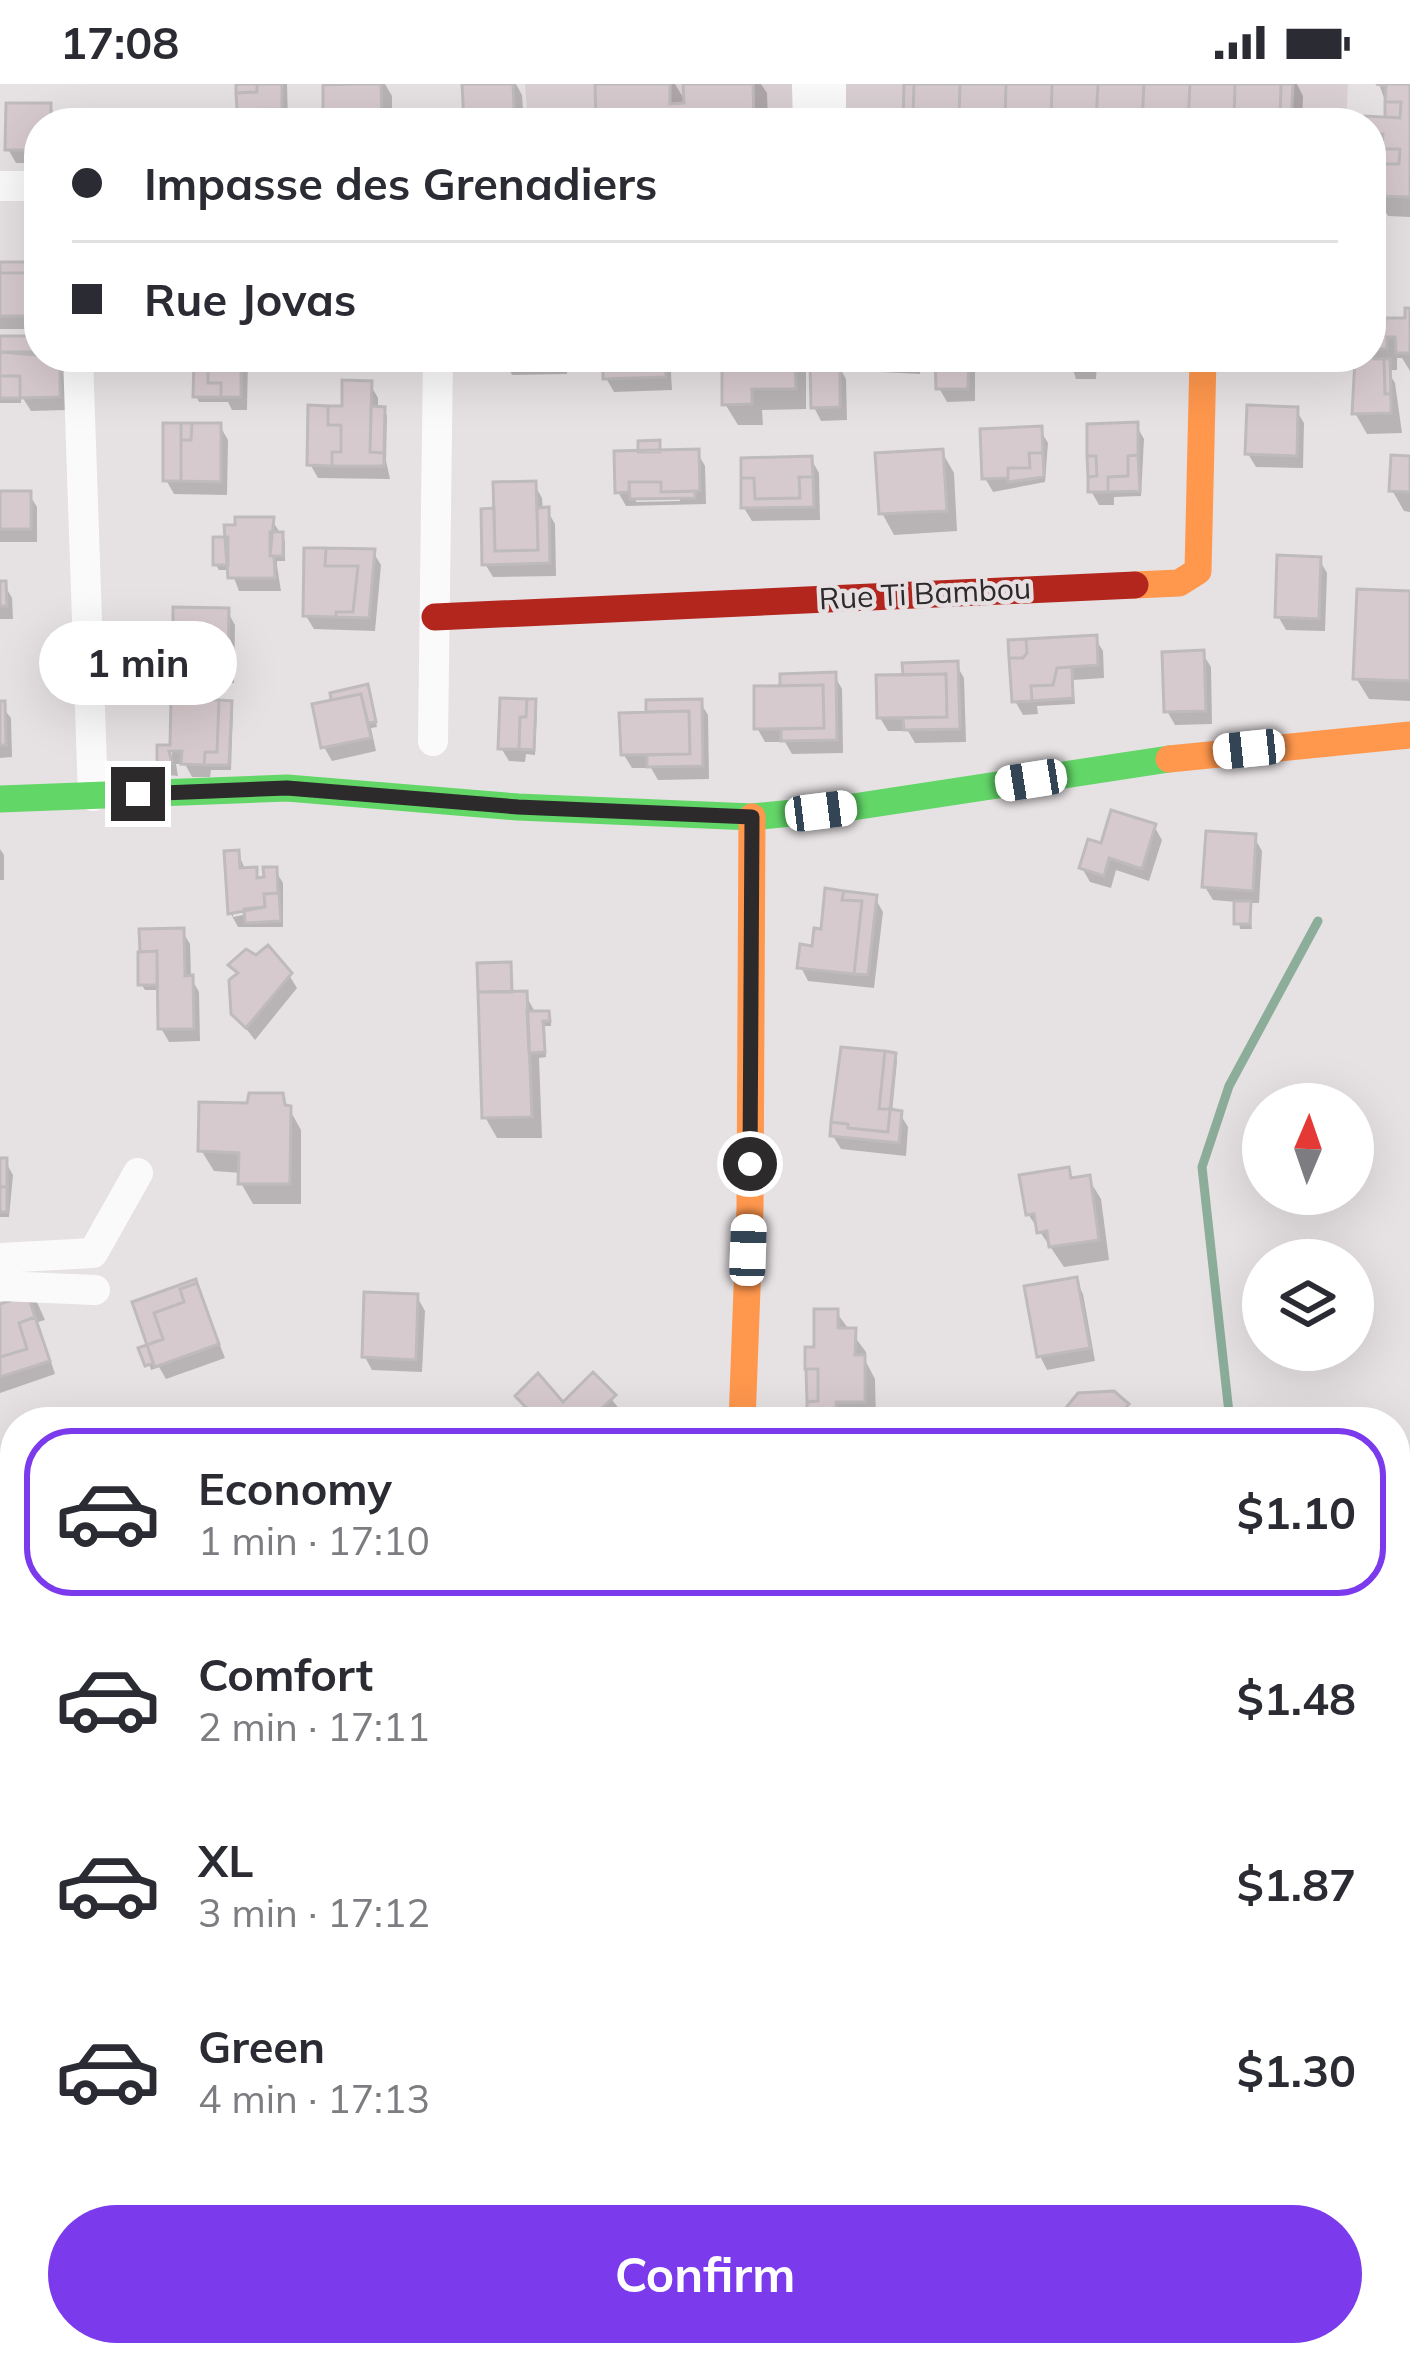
<!DOCTYPE html>
<meta charset="utf-8">
<style>
body{margin:0;font-family:Mulish,sans-serif;background:#f7f7f7;color:#2b2b33;height:100vh;display:flex;flex-direction:column;font-size:45px;white-space:nowrap}
*{box-sizing:border-box;margin:0}
p{font-size:39px;color:#7c7c81}
.icon{flex:none;width:66px;height:66px;fill:none;stroke:currentColor;stroke-width:2;stroke-linecap:round;stroke-linejoin:round}
.map{position:relative;flex:1;overflow:hidden}
.drawer{position:absolute;left:0px;top:1323px;width:1410px;height:960px;display:flex;flex-direction:column;background:#fff;border-radius:48px 48px 0 0;box-shadow:0 12px 48px #0002}
.drawer>*{flex:none}
.hud{position:absolute;left:24px;top:24px;width:1362px;height:264px;border-radius:48px;box-shadow:0 12px 48px #0002;display:grid;align-content:center;height:264px;padding:0 48px;background:#fff}
.needle{width:78px;rotate:2deg}
.fabs{position:absolute;left:1242px;top:999px;display:grid;gap:24px}
.fabs a{display:grid;place-items:center;width:132px;height:132px;border-radius:50%;background:#fff;box-shadow:0 12px 48px #0002;font-size:60px}
.end{position:absolute;width:54px;height:54px;margin:-27px;border:15px solid #2d2a2b;background:#fff;box-shadow:0 0 0 6px #fff}
.from{border-radius:50%}
.bubble{position:absolute;height:84px;border-radius:42px;background:#fff;box-shadow:0 12px 48px #0002;font-size:39px;font-weight:700;line-height:84px;text-align:center}
.car{position:absolute;width:36px;height:72px;margin:-36px -18px;border-radius:15px;box-shadow:0 0 9px 3px #0007;background:linear-gradient(#fff 24%,#345 0 40%,#fff 0 76%,#345 0 86%,#fff 0)}
.hud b{display:flex;align-items:center;gap:42px;height:114px;font-size:45px}
.hud b+b{border-top:3px solid #e1e1e2}
.hud i{width:30px;height:30px;background:#2b2b33}
ul{padding:21px 0 0;list-style:none}
li{display:flex;align-items:center;gap:36px;height:168px;margin:0 24px 18px;padding:0 24px;border:6px solid transparent;border-radius:48px}
li div{flex:1}
li b{display:block;font-size:45px}
li em{font-style:normal;font-weight:700}
li.current{border-color:#7c3aed}
li>.icon{width:108px;height:108px;stroke-width:1.5}
.button{display:flex;gap:24px;margin-top:auto;padding:24px 48px}
.button a{flex:1;height:138px;border-radius:72px;background:#7c3aed;color:#fff;font-size:48px;font-weight:700;line-height:138px;text-align:center}
.status{display:flex;justify-content:space-between;align-items:center;height:84px;padding:0 60px;background:#fff;direction:ltr}
.status svg{height:33px;fill:currentColor}
.map>svg:first-child{display:block}
</style>
<div class="status"><b>17:08</b><svg viewBox="0 0 49 12"><path d="M0 12V9h3v3zM5 12V6h3v6zM10 12V3h3v9zM15 12V0h3v12zM26 1h20v11H26zM47 4h2v5h-2z"/></svg></div>
<div class="map">
<svg width="1410" height="2283" viewBox="0 0 1410 2283">
<rect width="100%" height="100%" fill="#e6e1e3"/>
<path fill="#dad0d3" d="M525,0H1348L1346,39H528Z"/>
<path fill="#0003" fill-rule="evenodd" d="M239,0H287L288,38L248,39L240,25Z
M353,0H385L392,12V39H319H326V4Z
M465,0H516L522,11L524,39H467Z
M598,0H675L687,20L686,0H761L767,9L768,39H599Z
M907,0H1297L1303,12L1302,39H906Z
M1410,0V133L1388,132L1376,111L1385,99L1386,70L1371,69V39H1367L1392,36L1379,0Z
M50,22L58,39H39V79H16L8,65Z
M0,181H39V245H0Z
M1410,227V287L1402,274H1397V286H1387L1395,299L1402,349L1367,350L1355,329L1367,273H1371V244L1408,237Z
M0,255H33L36,271L59,273L66,285V326L31,327L21,311V319H0Z
M197,273H248L247,326H232L228,318H199L196,312Z
M504,273H566L567,290L512,291Z
M606,273H670L672,306L614,308L606,294Z
M725,273H799L806,285V325L762,326L763,341H738L725,320Z
M838,273H921L920,290L841,286L846,295L847,336L821,337L814,323L813,281H843Z
M1069,273H1146V276L1097,275L1096,295H1076Z
M967,275L975,288V317L947,318L939,304Z
M370,300L378,314V325L387,331L386,377L390,395L318,394L310,380L345,325Z
M1296,326L1304,339L1303,384L1256,383L1248,370Z
M1136,341L1144,355L1141,412L1114,413V421H1099L1091,407Z
M220,342L228,356L227,411L174,410L166,396Z
M1040,346L1048,359L1045,398L993,408L985,394Z
M658,359L662,369L697,368L705,382L706,420L626,422L618,408L641,369ZM680,411V417L636,418V412Z
M942,368L954,389L957,447L894,451L882,429Z
M811,375L819,389L820,436L752,437L744,424Z
M1410,375V428L1404,427L1392,406Z
M534,400L542,414L543,427L547,426L555,440L556,492L493,493L485,480L497,427Z
M0,410H29L37,423V458H0Z
M272,436L285,457V477H277V482L281,507H239L231,486H219L216,481L230,456Z
M373,468L381,481L375,547L314,545L306,532Z
M1319,475L1327,489L1325,547L1286,546L1278,532Z
M0,500H4L12,514L13,535H0V590Z
M1410,510V617L1369,615L1356,594Z
M227,527L235,541L234,599L196,598L192,590L179,591L176,585Z
M1095,554L1103,567L1104,594L1073,596L1075,620L1037,622L1038,630L1023,631L1015,617Z
M1203,570L1211,583L1212,640L1175,641L1167,627Z
M956,580L964,594L966,658L915,659L908,647H888L880,634L906,594Z
M834,591L842,605L843,669L792,670L785,658H765L757,644L784,605Z
M370,609L377,643L371,644L376,667L332,677L324,663L336,618L333,611Z
M174,618L230,620L233,626L231,686H211L210,693H192L185,680H176L178,692L168,691L160,678L168,664L172,672Z
M534,618L537,624L535,671L526,670L525,678L509,677L501,664Z
M700,618L708,631L709,695L658,696L651,684H632L624,671L649,631V619Z
M0,620L11,634L12,673L0,674Z
M1154,742L1162,756L1149,797L1116,786L1111,804L1090,798L1082,784Z
M1254,753L1262,767L1259,819H1249L1252,845H1240L1237,818L1213,816L1205,803Z
M0,765L4,771V796H0Z
M238,769L246,787H255L261,796L275,786L283,799V843H238L231,830L228,770ZM248,824V830L233,833V826Z
M875,814L883,828L874,904L808,897L801,883L815,865Z
M182,847L190,860L191,894L199,908L200,957L169,958L161,944L160,906H145L141,900V871Z
M256,875L289,891L297,904L255,956L234,929L238,893L232,882Z
M509,881L513,910H525L536,930H548L551,936V942H545L546,973L539,974L542,1054H497L485,1033Z
M894,971L897,977L892,1029L900,1030L908,1043L906,1072L841,1065L833,1052Z
M282,1012L301,1046V1120H253L241,1099V1089L214,1087L201,1066L249,1022Z
M0,1077H5L13,1091L9,1133H0Z
M1068,1086L1074,1096L1088,1094L1101,1115L1109,1176L1064,1183L1028,1130Z
M1076,1196L1083,1210L1095,1277L1047,1286L1040,1272Z
M195,1198L225,1274L166,1295L159,1283L151,1286L145,1264L152,1277L156,1275Z
M417,1213L425,1227L422,1288L372,1286L365,1273Z
M36,1216L45,1236L38,1238L55,1290L0,1309V1223Z
M836,1228L866,1268V1278L875,1295L876,1338H813L810,1333L817,1266Z
M593,1292L621,1327L609,1338H538L519,1312L563,1322Z
M1127,1322L1136,1338H1038Z
M15,2108V2143L8,2140L1,2127Z
M15,2156V2191L0,2186V2170L10,2173Z"/>
<g fill="none" stroke-linecap="round" stroke-linejoin="round">
<path stroke="#8bad9a" stroke-width="9" d="M1230,1338L1202,1083L1229,1002L1318,837
M0,2213L15,2210"/>
</g>
<path fill="#d7cace" stroke="#bfbbbc" stroke-width="3" d="M236,0H257V8L236,9Z
M257,0H282V25L237,26L236,9L257,8Z
M350,0H381L382,37L312,39L323,36V1Z
M462,0H513L515,39H464Z
M595,0H670V20L684,19L683,0H753L754,39H596Z
M904,0H914L913,32L1109,39H903Z
M914,0H960L959,34L913,32Z
M960,0H1006L1005,35L959,34Z
M1006,0H1052L1051,37L1005,35Z
M1052,0H1098L1096,39L1051,37Z
M1098,0H1144L1142,39H1096Z
M1144,0H1190L1188,39H1142Z
M1190,0H1235L1234,39H1188Z
M1235,0H1281L1280,39H1234Z
M1281,0H1293L1291,39H1280Z
M1376,0H1410V113L1373,112V95L1382,96L1383,80H1399L1400,65H1382L1383,50L1371,49V39H1364L1365,32L1400,34L1401,18H1385L1386,2Z
M1385,18H1401L1400,34L1385,33Z
M6,19H51V39H39V66H5Z
M1371,49L1383,50L1382,65L1371,64Z
M1383,65H1400L1399,80H1383Z
M0,178H39V189H0Z
M0,189H39V232H0Z
M1405,224H1410V269H1396L1395,253H1387V265H1374V275H1384L1385,310H1391V329L1352,330L1355,275L1371,273V241L1385,240V234H1405Z
M0,252H35L34,268H0Z
M0,268L60,273V313L20,314V292H0Z
M194,273H208V299H221V313H193Z
M208,273H241V313H221V299H208Z
M501,273H561V277L501,278Z
M603,273H665L666,293L603,295Z
M722,273H795L796,305H752V320L722,321Z
M835,273H914V277Z
M935,273H969L968,305H936Z
M1066,273H1090V283L1065,282Z
M1384,275H1390L1391,310H1385Z
M810,278H840V323L811,324Z
M0,292H20V314H0Z
M342,296L372,297L370,368L384,369V382H332V368H341V341H328V322H342Z
M308,321L328,322V341H341V368H332V382L307,381Z
M1247,321L1298,323L1297,372L1245,370Z
M371,322L385,323L384,369L370,368Z
M1138,338V371L1128,372V392L1108,393V408H1088V393L1097,392L1096,372H1087V340Z
M163,339H181V397H163Z
M181,339H192L191,356H181Z
M192,339H221V398L181,397V356H191Z
M1042,342L1043,369H1029L1030,384H1008V394L982,395L980,345Z
M660,356V368H638V357Z
M699,365L700,407L661,408V398H629V408L615,409L614,367Z
M943,365L947,427L879,430L875,369Z
M1029,369H1043L1044,393L1008,398V384H1030Z
M1138,371L1140,407L1108,408V393L1128,392V372Z
M1391,371L1410,372V408L1389,407Z
M812,372L813,393H799L800,414L755,415L754,394H741V374Z
M1087,372H1096L1097,392L1088,393Z
M799,393H813L814,423L741,424V394H754L755,415L800,414Z
M536,397L538,466L495,467L493,398Z
M629,398H661V408L695,407V414L630,415Z
M0,407H31V445H0Z
M549,423L550,479L482,481L481,425L494,424L495,467L538,466L537,424Z
M235,433H274L270,472H274L275,494H228L224,441H235Z
M270,448H283V472H270Z
M213,453H228V481H213Z
M304,464H326L325,482H358L353,528H336V533L303,532Z
M326,464L375,465L369,534L336,533V528H353L358,482H325Z
M1277,471L1321,473L1319,535L1275,533Z
M0,497H6L7,522H0Z
M1357,505L1410,507V597L1353,595Z
M173,523L229,524L228,586L185,585L186,574H173Z
M1097,551L1098,581L1057,584L1053,601L1031,602L1032,617L1012,618L1009,574H1023L1027,569L1026,555Z
M1026,555L1027,569L1023,574H1009L1008,556Z
M1204,566L1206,627L1164,628L1162,568Z
M173,574H186L185,585L173,586Z
M958,577L960,645L904,646L903,634L947,633L946,590L903,591L902,579Z
M1072,583L1073,614L1032,617L1031,602L1053,601L1057,584Z
M836,588L837,656L781,657V645L824,644L823,601L780,602V590Z
M946,590L947,633L877,634L876,591Z
M368,600L376,638L368,639L361,610L331,616L330,609Z
M823,601L824,644L754,645V602Z
M361,610L371,654L321,664L312,620Z
M500,614L527,615L526,633H520L519,665H498Z
M171,615L219,616L217,668H205L204,681L181,680L182,667H169L172,679L157,678V661H170Z
M527,615H536L534,666L519,665L520,633H526Z
M702,615L703,682L647,683V671L690,670L689,627L646,628V616Z
M219,616L232,617L229,681H204L205,668H217Z
M0,617H5L6,661H0Z
M689,627L690,670L621,671L619,629Z
M1111,726L1156,740L1142,785L1109,774L1104,792L1079,784L1088,755L1101,759Z
M1206,747L1256,750L1253,807L1202,803Z
M239,766L240,784L257,783V794L264,793L263,783H277L278,809L264,810L265,823L228,830L224,767Z
M825,804L844,807L842,816L862,817L854,890L797,884L800,860L812,862L814,844L821,845Z
M844,807L877,811L868,891L854,890L862,817L842,816Z
M279,809L281,837L245,839L244,825L265,823L264,810Z
M1234,817H1251L1250,840H1234Z
M184,844L185,892L193,891L194,945H158L157,867L140,868L139,845Z
M268,861L292,889L246,944L231,930L229,896L238,889L228,881L246,865L256,871Z
M157,867V901H138V868Z
M511,878L512,908H478L477,879Z
M527,907L532,1033L482,1034L478,908Z
M527,927H549L550,937H543L545,968L529,969Z
M841,963L885,967L879,1025H890L888,1048L848,1044V1040L831,1038Z
M885,967L896,969L890,1025H879Z
M249,1009H283L285,1021L291,1022L290,1100H238L239,1069L198,1067L199,1018L247,1019Z
M890,1025L902,1027L899,1059L830,1052L831,1038L848,1040V1044L888,1048Z
M0,1074H7V1103H0Z
M1069,1083L1071,1094L1090,1091L1099,1156L1049,1163L1047,1147L1037,1149L1034,1130L1026,1131L1019,1091Z
M0,1103H7V1128H0Z
M1077,1193L1090,1264L1037,1273L1024,1202Z
M196,1195L197,1199L180,1205L184,1218L154,1229L163,1255L147,1261L132,1218Z
M197,1199L219,1260L155,1283L147,1261L163,1255L154,1229L184,1218L180,1205Z
M364,1208L418,1210L416,1276L362,1273Z
M28,1211L35,1233L19,1239L27,1265L0,1273V1220Z
M814,1225H838V1244H856L855,1271H865V1318H836V1334H807V1318L818,1317V1285H805V1263H814Z
M35,1233L50,1277L0,1293V1273L27,1265L19,1239Z
M147,1261L153,1279L145,1282L138,1264Z
M806,1285H818V1317L807,1318Z
M593,1288L616,1311L587,1338H540L515,1312L538,1289L563,1318Z
M1114,1307L1129,1320L1114,1338H1035L1034,1331L1061,1330L1078,1309Z
M6,2102L15,2105V2133L0,2128Z
M15,2146V2181L0,2176V2167L8,2169Z
M152,2268L154,2282L176,2278L177,2283H132L130,2273Z
M152,2268H174L176,2278L154,2282Z
M220,2268H278L282,2283H223Z
M342,2268L344,2274L378,2268L382,2283H320L317,2269Z
M390,2268L393,2283H382L378,2269Z
M419,2268H486L489,2283H439L438,2279L423,2283Z"/>
<g fill="none" stroke-linecap="round" stroke-linejoin="round">
<path stroke="#fbfafb" stroke-width="30" d="M807,0L808,39
M831,39V0
M0,102H39
M78,273L93,712
M433,657L438,273
M0,1174L93,1169L138,1089
M0,1202L95,1206
M0,2245L15,2242"/>
<path stroke="#63d668" stroke-width="27" d="M0,715L287,704L518,723L752,733L853,723L1169,675"/>
<path stroke="#ff974d" stroke-width="27" d="M1135,501L1179,499L1198,487L1203,273
M1169,675L1410,651
M742,1338L750,1124L752,733"/>
<path stroke="#b3261e" stroke-width="27" d="M435,533L1135,501"/>
</g>
<g fill="none" stroke-linecap="round" stroke-linejoin="round">
<path stroke="#2d2a2b" stroke-width="15" d="M138,710L287,704L518,723L752,733L750,1080"/>
</g>
<g text-anchor="middle" stroke-width="9" stroke-linejoin="round" paint-order="stroke">
<g font-size="30" fill="#2d2a2b" stroke="#e7e0e2">
<text transform="translate(925 510) rotate(-3)" y="10">Rue Ti Bambou</text>
</g>
</g>
</svg>
<div class="fabs">
<a><svg class="needle" viewBox="-14 -14 28 28"><path d="M0-13l5 13h-10z" fill="#e53935"/><path d="M0 13l5-13h-10z" fill="#7c7c81"/></svg></a>
<a><svg class="icon" aria-label="layers" viewBox="0 0 24 24"><path d="M12 4l9 5-9 5-9-5zM3 14l9 5 9-5"/></svg></a>
</div>
<i class="end from" style="left:750px;top:1080px"></i>
<i class="end" style="left:138px;top:710px"></i>
<div class="bubble" style="left:39px;top:537px;width:198px">1 min</div>
<i class="car" style="left:1249px;top:665px;rotate:264deg"></i>
<i class="car" style="left:1031px;top:696px;rotate:261deg"></i>
<i class="car" style="left:821px;top:727px;rotate:83deg"></i>
<i class="car" style="left:748px;top:1166px;rotate:2deg"></i>
<div class="hud">
<b><i class="from"></i>Impasse des Grenadiers</b>
<b><i></i>Rue Jovas</b>
</div>
<section class="drawer">
<ul>
<li class="current"><svg class="icon" aria-label="car" viewBox="0 0 24 24"><path d="M5 17H2v-5l4-1 3-4h7l3 4 3 1v5h-3M9 17h6M6 11h13"/><circle cx="7" cy="17" r="2"/><circle cx="17" cy="17" r="2"/></svg><div><b>Economy</b><p>1 min · 17:10</p></div><em>$1.10</em></li>
<li><svg class="icon" aria-label="car" viewBox="0 0 24 24"><path d="M5 17H2v-5l4-1 3-4h7l3 4 3 1v5h-3M9 17h6M6 11h13"/><circle cx="7" cy="17" r="2"/><circle cx="17" cy="17" r="2"/></svg><div><b>Comfort</b><p>2 min · 17:11</p></div><em>$1.48</em></li>
<li><svg class="icon" aria-label="car" viewBox="0 0 24 24"><path d="M5 17H2v-5l4-1 3-4h7l3 4 3 1v5h-3M9 17h6M6 11h13"/><circle cx="7" cy="17" r="2"/><circle cx="17" cy="17" r="2"/></svg><div><b>XL</b><p>3 min · 17:12</p></div><em>$1.87</em></li>
<li><svg class="icon" aria-label="car" viewBox="0 0 24 24"><path d="M5 17H2v-5l4-1 3-4h7l3 4 3 1v5h-3M9 17h6M6 11h13"/><circle cx="7" cy="17" r="2"/><circle cx="17" cy="17" r="2"/></svg><div><b>Green</b><p>4 min · 17:13</p></div><em>$1.30</em></li>
</ul>
<div class="button"><a>Confirm</a></div>
</section>
</div>
